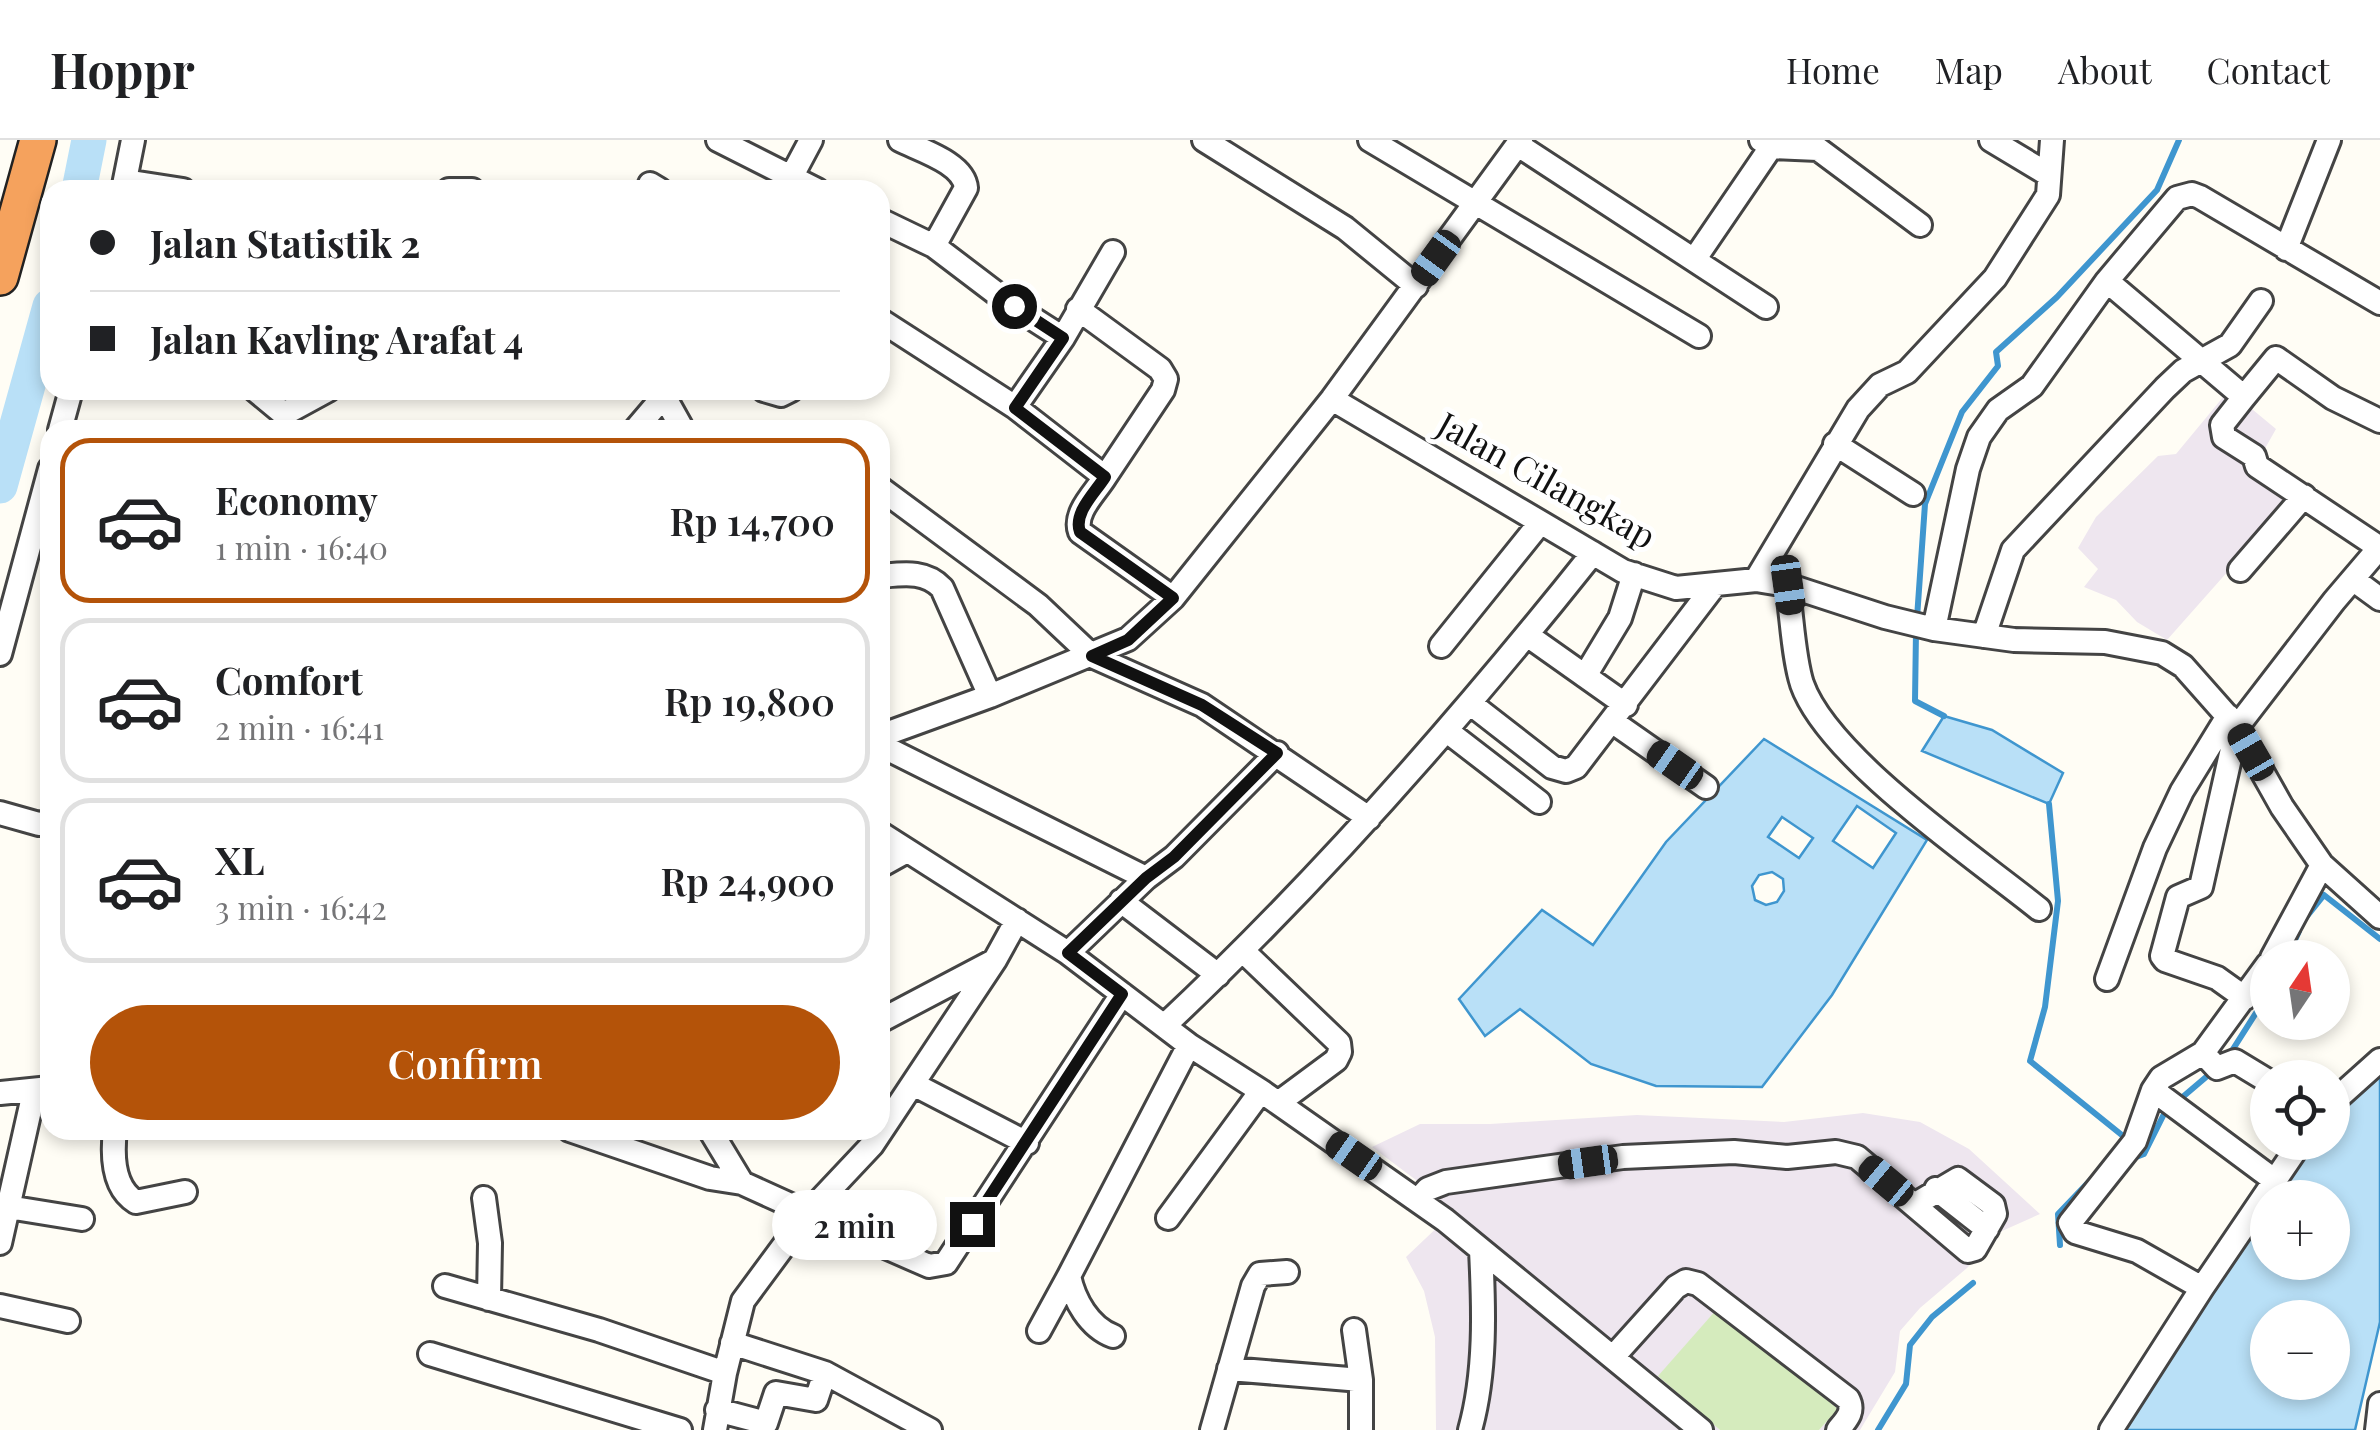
<!DOCTYPE html>
<meta charset="utf-8">
<style>
body{margin:0;font-family:"Playfair Display",serif;background:#f2f2f2;color:#202124;height:100vh;display:flex;flex-direction:column;font-size:38px;white-space:nowrap}
*{box-sizing:border-box;margin:0}
p{font-size:32px;color:#757577}
.icon{flex:none;width:55px;height:55px;fill:none;stroke:currentColor;stroke-width:2;stroke-linecap:round;stroke-linejoin:round}
.map{position:relative;flex:1;overflow:hidden}
.drawer{position:absolute;left:40px;top:280px;width:850px;height:720px;display:flex;flex-direction:column;background:#fff;border-radius:30px;box-shadow:0 5px 15px #0003}
.drawer>*{flex:none}
.hud{position:absolute;left:40px;top:40px;width:850px;height:220px;border-radius:30px;box-shadow:0 5px 15px #0003;display:grid;align-content:center;height:220px;padding:0 50px;background:#fff}
.needle{width:65px;rotate:13deg}
.buttons{position:absolute;left:2250px;top:800px;display:grid;gap:20px}
.buttons a{display:grid;place-items:center;width:100px;height:100px;border-radius:50%;background:#fff;box-shadow:0 5px 15px #0003;font-size:50px}
.end{position:absolute;width:45px;height:45px;margin:-22px;border:12px solid #111;background:#fff;box-shadow:0 0 0 5px #fff}
.from{border-radius:50%}
.bubble{position:absolute;height:70px;border-radius:35px;background:#fff;box-shadow:0 5px 15px #0003;font-size:32px;font-weight:600;line-height:70px;text-align:center}
.car{position:absolute;width:30px;height:60px;margin:-30px -15px;border-radius:12px;box-shadow:0 0 8px 2px #0007;background:linear-gradient(#222 24%,#8ab4d8 0 40%,#222 0 76%,#8ab4d8 0 86%,#222 0)}
.hud b{display:flex;align-items:center;gap:35px;height:95px;font-size:38px}
.hud b+b{border-top:2px solid #e0e0e0}
.hud i{width:25px;height:25px;background:#202124}
ul{padding:18px 0 0;list-style:none}
li{display:flex;align-items:center;gap:30px;height:165px;margin:0 20px 15px;padding:0 30px;border:5px solid #e0e0e0;border-radius:30px}
li div{flex:1}
li b{display:block;font-size:38px}
li em{font-style:normal;font-weight:600}
li.selected{border-color:#b45309}
li>.icon{width:90px;height:90px;stroke-width:1.5}
.button{display:flex;gap:20px;margin-top:auto;padding:20px 50px}
.button a{flex:1;height:115px;border-radius:60px;background:#b45309;color:#fff;font-size:40px;font-weight:600;line-height:115px;text-align:center}
header{display:flex;align-items:center;gap:60px;box-sizing:border-box;height:140px;padding:0 50px;background:#fff;border-bottom:2px solid #e0e0e0}
header strong{font-size:48px}
nav{display:flex;gap:55px;margin-inline-start:auto;font-size:35px}
.map>svg:first-child{display:block}
</style>
<header>
<strong>Hoppr</strong>
<nav><a>Home</a><a>Map</a><a>About</a><a>Contact</a></nav>
</header>
<div class="map">
<svg width="2380" height="1290" viewBox="0 0 2380 1290">
<rect width="100%" height="100%" fill="#fffdf5"/>
<path fill="#eee6ef" d="M2229,250L2276,289L2259,319L2300,350L2167,500L2137,482L2116,460L2084,447L2098,429L2078,408L2096,377L2158,316L2176,314Z
M1863,973L1920,982L1969,1009L2040,1074L2002,1091L1967,1128L1920,1168L1900,1191L1895,1232L1860,1290H1819L1838,1269L1659,1236L1720,1290H1436L1435,1197L1424,1151L1406,1117L1445,1080L1448,1070L1428,1049L1372,1007L1420,984H1490L1637,975L1784,982Z"/>
<path fill="#d5ebbd" d="M1717,1169L1838,1269L1819,1290H1720L1658,1236Z"/>
<path fill="#b9e0f7" stroke="#3f96cf" stroke-width="2.5" fill-rule="evenodd" d="M1944,576L1992,590L2063,633L2049,664L1922,611Z
M1764,599L1927,700L1832,855L1762,947L1656,946L1591,924L1520,869L1485,896L1459,859L1542,770L1593,805L1666,702ZM1857,666L1896,693L1873,728L1833,701ZM1782,677L1813,698L1799,718L1768,697ZM1772,732L1783,739L1784,751L1777,762L1766,765L1755,760L1752,746L1759,735Z
M2380,926V1182L2355,1290H2120L2267,1066L2268,1122H2332V1058L2273,1057L2310,1003L2332,1002L2333,974ZM2268,1178H2332V1242H2268Z"/>
<g fill="none" stroke-linecap="round" stroke-linejoin="round">
<path stroke="#3f96cf" stroke-width="6" d="M1917,478L1925,364L1962,272L1998,226L1996,212L2057,157L2157,50L2179,0
M1916,491L1915,561L1944,576
M2049,664L2058,761L2045,867L2030,921L2128,1000
M2304,780L2324,755L2380,799
M2287,818L2299,791
M2228,917L2268,854
M2131,1019L2144,1014L2165,972L2212,932
M2060,1105L2058,1074L2100,1030
M1878,1290L1906,1244L1910,1205L1932,1177L1973,1143"/>
<path stroke="#b9e0f7" stroke-width="35" d="M79,50L89,0
M0,346L50,166"/>
<defs>
<path id="minor" d="M718,0L817,50
M900,0C920,10 964,23 966,48L934,106
M1204,0L1345,88L1416,146
M1370,0L1699,196
M1761,0L1771,7L1818,9L1920,85
M1991,0L2049,35
M1518,5L1766,167
M125,41L183,50
M650,44L660,50
M786,47L811,0
M123,50L133,0
M449,50H472
M880,80L934,106L1013,166L1063,198
M2286,109L2329,0
M1694,120L1771,7
M2107,141L2244,257L2222,285L2224,297L2254,316L2257,326L2380,408
M1078,169L1160,229L1166,239L1163,250L1105,337
M880,180L1015,267L1105,337C1095,353 1073,373 1080,392L1173,458
M255,250L284,274L328,250
M764,250L781,255L791,250
M664,256L683,290
M2244,257L2276,218L2333,258L2380,281
M1332,259L1623,431L1676,448L1756,440L1787,445L1885,477L1934,489L2014,500L2105,502L2162,513L2183,526L2237,587L2282,667L2322,725L2380,777
M1015,267L1063,198L1113,112
M60,290L71,250
M635,290L669,250
M1835,304L1913,354
M880,348L1038,465L1092,516L1202,565L1369,678
M2240,430L2304,356
M880,436C903,434 925,430 942,448L990,556
M1756,440L1858,269L1880,245L1907,232L1995,138L2048,55L2052,0
M2354,440L2380,459
M1787,445C1792,475 1793,516 1802,544C1828,618 1976,718 2039,769
M1934,489L1968,329L1979,297L1998,270L2032,246L2107,141L2177,58L2192,54L2200,57L2380,163
M1527,495L1626,565
M1984,496L2013,410L2165,248L2183,231L2230,205L2261,161
M1441,506L1540,383
M0,514L50,329
M1585,536L1620,478L1634,434
M1471,564L1552,627L1566,631L1576,627L1714,446
M1613,582L1706,647
M1447,591L1539,662
M880,596L990,556L1128,499L1173,458L1332,259L1521,0
M880,605L1146,738
M0,673L39,684L50,682
M880,693L1068,813L1189,905L1261,951L1445,1080L1701,1290
M880,726L907,711
M1121,761L1218,835
M1017,780L995,820L872,1005L808,1073L929,1126L946,1123L1122,854
M1243,811L1339,903L1340,912L1336,920L1278,963
M1068,813L1146,738L1174,717L1277,613
M2272,818L2322,725
M2107,839L2155,708L2182,651L2228,576
M2245,858L2217,838L2165,820L2162,816L2178,757L2201,747L2237,587L2334,461L2380,407
M880,881L992,822
M1164,886C1320,740 1460,580 1593,413
M2203,913L2217,928L2235,921L2268,941
M913,944L1027,1003
M2153,950L2274,1040
M0,953L50,948
M2332,963L2380,920
M115,990C112,1016 113,1048 136,1062L185,1052
M570,990L710,1038L742,1043
M710,990L742,1043L808,1073L743,1161L725,1233L715,1290
M1936,1049L1987,1089
M484,1058L490,1103L489,1159
M1418,1060L1428,1049L1446,1042L1623,1017L1734,1012L1787,1017L1836,1012L1857,1017L1968,1111L1975,1109L1995,1074L1993,1065L1958,1039L1914,1065
M8,1067L82,1079
M1168,1078L1261,951
M0,1103L34,952
M445,1146L599,1190L725,1233
M2202,1148L2137,1111L2075,1092L2070,1083L2135,1001L2153,950L2161,938L2203,913L2268,824
M0,1166L68,1181
M1354,1190L1361,1240V1290
M1039,1191L1069,1136
M1113,1196C1089,1187 1074,1160 1069,1136L1189,905
M732,1203L825,1233L930,1290
M430,1214L680,1290
M1613,1217L1676,1147L1686,1141L1698,1144L1848,1259C1855,1272 1846,1280 1838,1290
M1229,1229L1361,1240
M717,1270L766,1283L776,1253L816,1260L825,1233
M1212,1290L1253,1146L1260,1134L1287,1132
M1470,1290C1486,1233 1484,1169 1481,1110
M2111,1290L2202,1148L2301,1002
M2377,1290L2380,1264"/>
<path id="highway" d="M0,137L38,0"/>
</defs>
<use href="#minor" stroke="#444" stroke-width="28"/>
<use href="#highway" stroke="#222" stroke-width="40"/>
<use href="#minor" stroke="#fff" stroke-width="22"/>
<use href="#highway" stroke="#f5a25d" stroke-width="35"/>
</g>
<g fill="none" stroke-linecap="round" stroke-linejoin="round">
<path stroke="#111" stroke-width="12" d="M972,1084L1122,854L1068,813L1146,738L1174,717L1277,613L1202,565L1092,516L1128,500L1173,458L1080,392C1073,373 1095,353 1105,337L1015,268L1063,198L1014,166"/>
</g>
<g text-anchor="middle" stroke-width="10" stroke-linejoin="round" paint-order="stroke">
<g font-size="35" fill="#111" stroke="#fff">
<text transform="translate(1546 341) rotate(29)" y="12">Jalan Cilangkap</text>
</g>
</g>
</svg>
<div class="buttons">
<a><svg class="needle" viewBox="-14 -14 28 28"><path d="M0-13l5 13h-10z" fill="#e53935"/><path d="M0 13l5-13h-10z" fill="#757577"/></svg></a>
<a><svg class="icon" aria-label="locate" viewBox="0 0 24 24"><circle cx="12" cy="12" r="6"/><path d="M12 2v4M12 18v4M2 12h4M18 12h4"/></svg></a>
<a>+</a>
<a>−</a>
</div>
<i class="end from" style="left:1014px;top:166px"></i>
<i class="end" style="left:972px;top:1084px"></i>
<div class="bubble" style="left:772px;top:1050px;width:165px">2 min</div>
<i class="car" style="left:1436px;top:118px;rotate:216deg"></i>
<i class="car" style="left:1788px;top:445px;rotate:172deg"></i>
<i class="car" style="left:2251px;top:612px;rotate:330deg"></i>
<i class="car" style="left:1675px;top:625px;rotate:305deg"></i>
<i class="car" style="left:1354px;top:1016px;rotate:305deg"></i>
<i class="car" style="left:1588px;top:1022px;rotate:262deg"></i>
<i class="car" style="left:1886px;top:1041px;rotate:310deg"></i>
<div class="hud">
<b><i class="from"></i>Jalan Statistik 2</b>
<b><i></i>Jalan Kavling Arafat 4</b>
</div>
<section class="drawer">
<ul>
<li class="selected"><svg class="icon" aria-label="car" viewBox="0 0 24 24"><path d="M5 17H2v-5l4-1 3-4h7l3 4 3 1v5h-3M9 17h6M6 11h13"/><circle cx="7" cy="17" r="2"/><circle cx="17" cy="17" r="2"/></svg><div><b>Economy</b><p>1 min · 16:40</p></div><em>Rp 14,700</em></li>
<li><svg class="icon" aria-label="car" viewBox="0 0 24 24"><path d="M5 17H2v-5l4-1 3-4h7l3 4 3 1v5h-3M9 17h6M6 11h13"/><circle cx="7" cy="17" r="2"/><circle cx="17" cy="17" r="2"/></svg><div><b>Comfort</b><p>2 min · 16:41</p></div><em>Rp 19,800</em></li>
<li><svg class="icon" aria-label="car" viewBox="0 0 24 24"><path d="M5 17H2v-5l4-1 3-4h7l3 4 3 1v5h-3M9 17h6M6 11h13"/><circle cx="7" cy="17" r="2"/><circle cx="17" cy="17" r="2"/></svg><div><b>XL</b><p>3 min · 16:42</p></div><em>Rp 24,900</em></li>
</ul>
<div class="button"><a>Confirm</a></div>
</section>
</div>
